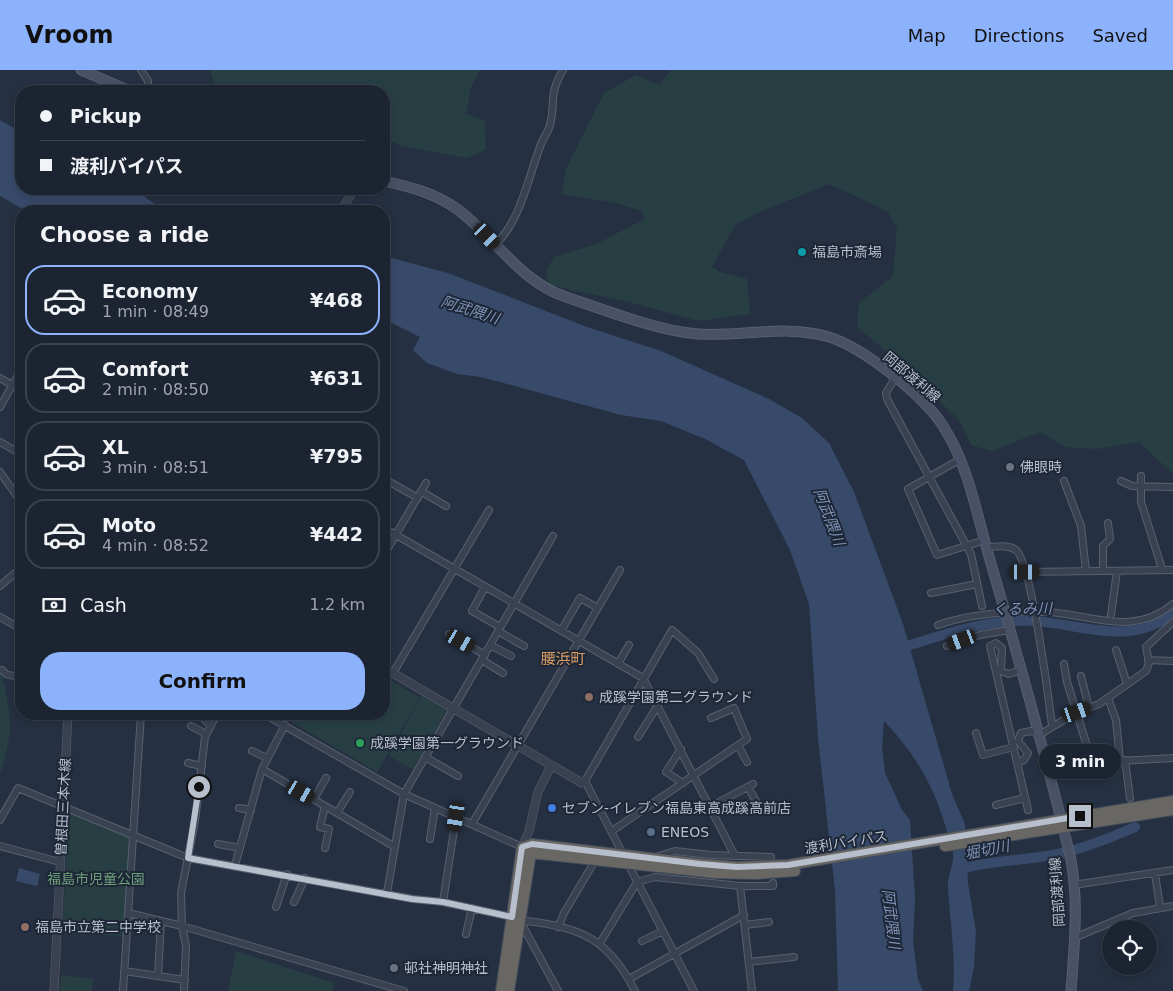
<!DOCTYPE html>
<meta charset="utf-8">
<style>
body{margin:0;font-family:"DejaVu Sans","Noto Sans JP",sans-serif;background:#252c3a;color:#f1f3f6;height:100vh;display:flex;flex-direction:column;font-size:19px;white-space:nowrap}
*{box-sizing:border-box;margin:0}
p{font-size:16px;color:#a0a4ac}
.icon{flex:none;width:28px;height:28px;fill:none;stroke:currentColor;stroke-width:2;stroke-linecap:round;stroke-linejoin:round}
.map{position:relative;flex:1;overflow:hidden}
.side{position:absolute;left:15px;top:135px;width:375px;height:515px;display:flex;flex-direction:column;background:#1c2432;border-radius:20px;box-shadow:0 2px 8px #0003,0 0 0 1px #3a414d}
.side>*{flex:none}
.top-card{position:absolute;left:15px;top:15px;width:375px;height:110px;border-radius:20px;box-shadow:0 2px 8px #0003,0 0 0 1px #3a414d;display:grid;align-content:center;height:110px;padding:0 25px;background:#1c2432}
.buttons{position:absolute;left:1102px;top:850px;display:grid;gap:10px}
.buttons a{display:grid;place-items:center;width:55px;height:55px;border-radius:50%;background:#1c2432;box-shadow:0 2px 8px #0003,0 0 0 1px #3a414d;font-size:25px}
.end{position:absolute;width:22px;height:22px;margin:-11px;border:6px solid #b7becc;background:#111;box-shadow:0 0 0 2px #111}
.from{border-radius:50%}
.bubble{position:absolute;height:35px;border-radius:18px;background:#1c2432;box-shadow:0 2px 8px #0003,0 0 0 1px #3a414d;font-size:16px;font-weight:700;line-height:35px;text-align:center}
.car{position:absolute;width:15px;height:30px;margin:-15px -8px;border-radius:6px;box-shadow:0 0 4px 1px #0007;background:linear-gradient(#222 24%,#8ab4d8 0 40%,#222 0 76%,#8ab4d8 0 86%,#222 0)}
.top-card b{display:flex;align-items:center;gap:18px;height:48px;font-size:19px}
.top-card b+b{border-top:1px solid #3a414d}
.top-card i{width:12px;height:12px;background:#f1f3f6}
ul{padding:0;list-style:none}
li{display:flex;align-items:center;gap:15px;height:70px;margin:0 10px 8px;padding:0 15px;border:2px solid #3a414d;border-radius:20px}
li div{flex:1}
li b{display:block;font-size:19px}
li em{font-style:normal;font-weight:700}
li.active{border-color:#8cb2fb}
li>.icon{width:45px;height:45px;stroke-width:1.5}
h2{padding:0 25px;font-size:22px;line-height:60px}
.pay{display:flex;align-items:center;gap:12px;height:55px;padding:0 25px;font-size:19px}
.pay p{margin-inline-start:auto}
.action{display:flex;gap:10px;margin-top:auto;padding:10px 25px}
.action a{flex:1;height:58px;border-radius:20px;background:#8cb2fb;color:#111;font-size:20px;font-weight:700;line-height:58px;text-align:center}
header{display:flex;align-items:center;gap:30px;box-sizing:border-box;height:70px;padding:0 25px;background:#8cb2fb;color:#111}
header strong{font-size:24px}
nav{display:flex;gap:28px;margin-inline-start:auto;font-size:18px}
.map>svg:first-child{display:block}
</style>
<header>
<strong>Vroom</strong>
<nav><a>Map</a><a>Directions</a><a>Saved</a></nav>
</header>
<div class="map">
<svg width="1173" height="921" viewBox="0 0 1173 921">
<rect width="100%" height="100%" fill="#253042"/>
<path fill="#273f43" d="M210,0H480L471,17L466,44L485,50L486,80L467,88L402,76L384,68V21H216Z
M671,0H1173V404L1139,372L1098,379L1065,377L1040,362L992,381L971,375L959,350L885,280L857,257L859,233L893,206L897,158L887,141L829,114L762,141L735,155L712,197L720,202L747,209L750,244L698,251L637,234L549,215L546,201L554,187L596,174L645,149L641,141L616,133L562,124L566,99L604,23L636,5L659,15Z
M0,601C12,640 14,664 0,704Z
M384,606L420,628L377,702L278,644H384Z
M422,625L447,639L413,700L389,686Z
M69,743L130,767L124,866L62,863Z
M236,881L334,913L332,921H228Z
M61,905L93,909L92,921H60Z"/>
<path fill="#384a6a" d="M0,50L21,62V119H139L146,128L165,141H26L0,126Z
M384,186L448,203L587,257L661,281L769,329L802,348L829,373L854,422L903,554L952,724L965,754L968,813L976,862L974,897L969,921H953C956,887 950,852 948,818C947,806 954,795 953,784C952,776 948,767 946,758C934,716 914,682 884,651L882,677L885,703L902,740L910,750L915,828L913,871L918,909L923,921H838L835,820L818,668L809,534L790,480L744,390L705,369L661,351L621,345L481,307L457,304L427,293L413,280L420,267L384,249Z
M19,798L40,804L37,816L16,811Z"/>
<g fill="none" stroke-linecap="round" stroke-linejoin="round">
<path stroke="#384a6a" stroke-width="10" d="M897,581L907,576C942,565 977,553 1015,551C1070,547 1125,582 1173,543
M960,805L961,799C991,790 1022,791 1052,785C1081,780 1108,769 1135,757"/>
<defs>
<path id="minor" d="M141,0L148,11V21
M495,175C521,150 528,108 540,77C542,69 548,63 550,55C556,31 548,26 563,0
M0,308L12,315
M895,308L886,323L887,329L971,484L982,536
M0,337L21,300
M0,372L21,384
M959,390L908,419L937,485L985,470
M0,402L21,432
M1141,406V432L1162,499
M388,411L418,428
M1064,411L1081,456L1086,501
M1121,411L1132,416L1172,417
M422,422L446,436
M384,458L643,608L735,786
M986,477C996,477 1008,474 1016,480C1031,492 1049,630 1052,655
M384,485L426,413
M1103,500V476L1110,469L1108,453
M1025,502L1173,500
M0,516L21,498
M485,517L472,541L500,557
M931,523L977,514
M1111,545L1117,501
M0,547L21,559
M938,555C968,544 1016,540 1048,542C1094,545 1132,567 1173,534
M498,561L524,576
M561,561L580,528L598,538
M449,564L485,585
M490,575L511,586
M947,576L980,565L1009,560
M1116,580L1127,614
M482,590L503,603
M1148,590L1173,591
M618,594L629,575
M1064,594L1067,612L1092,692
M2,600L6,604L21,608
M1021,600L1009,604L1001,601L1002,578L996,573L990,576L1028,740
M393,603L489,440
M1081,606L1089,638
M1108,628L1116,650L1120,690
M199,644L210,655
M264,644L404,724L522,777
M191,656L206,664
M976,663L983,685L1014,677
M638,667L658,635
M738,675L747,692
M681,679L666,702L683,713
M252,681L267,688
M425,687L458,706
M1125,690L1130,728
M188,693L202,696
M1017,693L1024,690L1028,683L1018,671L1021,663L1031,661L1039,665L1077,642L1099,634L1146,601L1149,593L1146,577L1173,552
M1047,695L1173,688
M262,699L395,777
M748,717L757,733
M314,729L326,708
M996,735L1025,728
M325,736L320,757L329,759L325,778
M710,737L753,714
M239,738L251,740
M337,743L350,722
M0,750L18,718L188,788L413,829L443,832L512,847L520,851L558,921
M472,754L620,500
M612,761L747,669L734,638L711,648
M430,769L435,738
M218,774L240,778
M0,776L60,792
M656,787L675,781L711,785L771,787
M235,795L262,699L285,655
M1155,804L1160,837
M1073,815L1173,800
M740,816L752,921
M387,823L404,724L553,466
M294,832L305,808
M443,832L456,747
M276,837L287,804
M128,843L182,856L404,921
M526,851C582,857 609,870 635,921
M745,855L769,852
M558,857L564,843L596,789
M466,864L472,838
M1074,868L1133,843L1173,836
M642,871L663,861
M600,873L637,812L655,807L740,816H773V813
M749,892L794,887
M124,901L185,910
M158,906L161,851
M629,909L744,845
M123,921L141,644
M184,921L186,876L182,856L181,823L195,751L205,667L217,644
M694,921L585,711L672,560L698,583L714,609"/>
<path id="tertiary" d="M341,141L354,119
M384,598L582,713L585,711
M522,777L529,761L538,722L551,696
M54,921L68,644"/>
<path id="secondary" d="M81,0L130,21
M384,111C410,117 435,123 457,139C495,167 520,212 566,227C605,240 658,261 698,264C742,267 785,254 829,267C864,278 924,326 943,356C969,396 977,446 990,490C1015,576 1039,662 1061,749C1064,763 1068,776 1071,790C1079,833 1074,878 1071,921"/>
<path id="trunk" d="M945,776L1173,740
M522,777L531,783L715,803L756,804L795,801
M501,921L522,777L532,774L700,794L737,797L788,795L1173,731
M509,921L532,776"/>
</defs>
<use href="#minor" stroke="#58606f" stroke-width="8"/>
<use href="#tertiary" stroke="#58606f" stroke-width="9"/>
<use href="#secondary" stroke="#58606f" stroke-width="11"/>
<use href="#trunk" stroke="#444d5c" stroke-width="12"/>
<use href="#minor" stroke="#3a4252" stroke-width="6"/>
<use href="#tertiary" stroke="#3a4252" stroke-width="8"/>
<use href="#secondary" stroke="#485165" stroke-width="9"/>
<use href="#trunk" stroke="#686764" stroke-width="10"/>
</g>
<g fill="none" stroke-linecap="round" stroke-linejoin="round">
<path stroke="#b7becc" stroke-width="6" d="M199,717L188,788L412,829L443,832L512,847L522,777L532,774L700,794L737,797L788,795L1080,746"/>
</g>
<circle fill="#0f9aa8" stroke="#1e2737" stroke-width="2" cx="802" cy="182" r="5"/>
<g fill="#6b7280" stroke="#1e2737" stroke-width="2">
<circle cx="1010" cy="397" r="5"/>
<circle cx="394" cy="898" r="5"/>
</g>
<g fill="#8d6e63" stroke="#1e2737" stroke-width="2">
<circle cx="589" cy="627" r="5"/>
<circle cx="25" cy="857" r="5"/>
</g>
<circle fill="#2e9e5b" stroke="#1e2737" stroke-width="2" cx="360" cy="673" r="5"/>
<circle fill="#3f7fe0" stroke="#1e2737" stroke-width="2" cx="552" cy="738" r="5"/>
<circle fill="#5c6f8a" stroke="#1e2737" stroke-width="2" cx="651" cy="762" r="5"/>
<g text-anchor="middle" stroke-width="4" stroke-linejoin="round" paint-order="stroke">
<g font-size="14" fill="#b7becc" stroke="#1e2737" text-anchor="start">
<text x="812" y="187">福島市斎場</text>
<text x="1020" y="402">佛眼時</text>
<text x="599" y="632">成蹊学園第二グラウンド</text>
<text x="370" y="678">成蹊学園第一グラウンド</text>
<text x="562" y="743">セブン-イレブン福島東高成蹊高前店</text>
<text x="661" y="767">ENEOS</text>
<text x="35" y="862">福島市立第二中学校</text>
<text x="404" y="903">邨社神明神社</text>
</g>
<g font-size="14" fill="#b7becc" stroke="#1e2737">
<text transform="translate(912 307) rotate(40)" y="5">岡部渡利線</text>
<text transform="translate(63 737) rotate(-87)" y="5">曽根田三本木線</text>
<text transform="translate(846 772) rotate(-9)" y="5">渡利バイパス</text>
<text transform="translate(1057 822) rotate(-94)" y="5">岡部渡利線</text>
</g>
<g font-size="14" fill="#6d9e7a" stroke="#1e2737">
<text x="96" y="814">福島市児童公園</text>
</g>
<g font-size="15" font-style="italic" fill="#7d92b4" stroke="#1e2737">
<text transform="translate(470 240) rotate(18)" y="5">阿武隈川</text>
<text transform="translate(829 447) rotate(69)" y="5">阿武隈川</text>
<text transform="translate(1022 539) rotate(-1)" y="5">くるみ川</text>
<text transform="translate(987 780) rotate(-11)" y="5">堀切川</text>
<text transform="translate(891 849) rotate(83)" y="5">阿武隈川</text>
</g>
<g font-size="15" fill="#d99d64" stroke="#1e2737">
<text x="563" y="594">腰浜町</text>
</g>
</g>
</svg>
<div class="buttons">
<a><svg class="icon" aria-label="locate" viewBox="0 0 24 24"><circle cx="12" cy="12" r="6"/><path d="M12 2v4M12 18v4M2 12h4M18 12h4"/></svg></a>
</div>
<i class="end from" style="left:199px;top:717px"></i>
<i class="end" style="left:1080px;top:746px"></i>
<div class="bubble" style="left:1039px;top:674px;width:82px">3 min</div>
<i class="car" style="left:487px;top:166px;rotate:136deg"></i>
<i class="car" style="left:1025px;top:502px;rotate:90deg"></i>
<i class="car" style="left:962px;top:570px;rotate:249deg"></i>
<i class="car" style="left:461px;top:571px;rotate:120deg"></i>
<i class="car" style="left:1077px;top:642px;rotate:71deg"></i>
<i class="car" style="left:301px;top:722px;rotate:120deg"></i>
<i class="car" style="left:456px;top:747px;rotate:189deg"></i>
<div class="top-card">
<b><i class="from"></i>Pickup</b>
<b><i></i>渡利バイパス</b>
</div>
<section class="side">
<h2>Choose a ride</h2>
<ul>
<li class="active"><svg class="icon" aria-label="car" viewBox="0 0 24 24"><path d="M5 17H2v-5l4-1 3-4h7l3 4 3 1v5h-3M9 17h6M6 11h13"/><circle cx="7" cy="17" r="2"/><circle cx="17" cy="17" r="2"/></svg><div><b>Economy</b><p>1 min · 08:49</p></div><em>¥468</em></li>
<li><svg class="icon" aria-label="car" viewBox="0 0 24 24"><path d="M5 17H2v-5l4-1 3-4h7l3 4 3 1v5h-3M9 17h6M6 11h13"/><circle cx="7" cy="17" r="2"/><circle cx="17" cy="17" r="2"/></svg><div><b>Comfort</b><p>2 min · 08:50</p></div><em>¥631</em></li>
<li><svg class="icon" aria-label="car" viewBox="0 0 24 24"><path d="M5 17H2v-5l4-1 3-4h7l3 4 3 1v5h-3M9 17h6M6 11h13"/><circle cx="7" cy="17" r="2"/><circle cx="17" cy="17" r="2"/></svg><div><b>XL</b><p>3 min · 08:51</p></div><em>¥795</em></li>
<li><svg class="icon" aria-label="car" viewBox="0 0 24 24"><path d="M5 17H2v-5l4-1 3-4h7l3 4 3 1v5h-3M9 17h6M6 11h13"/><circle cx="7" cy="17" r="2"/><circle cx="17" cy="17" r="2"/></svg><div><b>Moto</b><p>4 min · 08:52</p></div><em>¥442</em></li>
</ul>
<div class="pay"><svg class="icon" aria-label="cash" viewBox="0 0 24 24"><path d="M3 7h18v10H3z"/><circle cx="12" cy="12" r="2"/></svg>Cash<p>1.2 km</p></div>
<div class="action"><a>Confirm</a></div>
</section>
</div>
